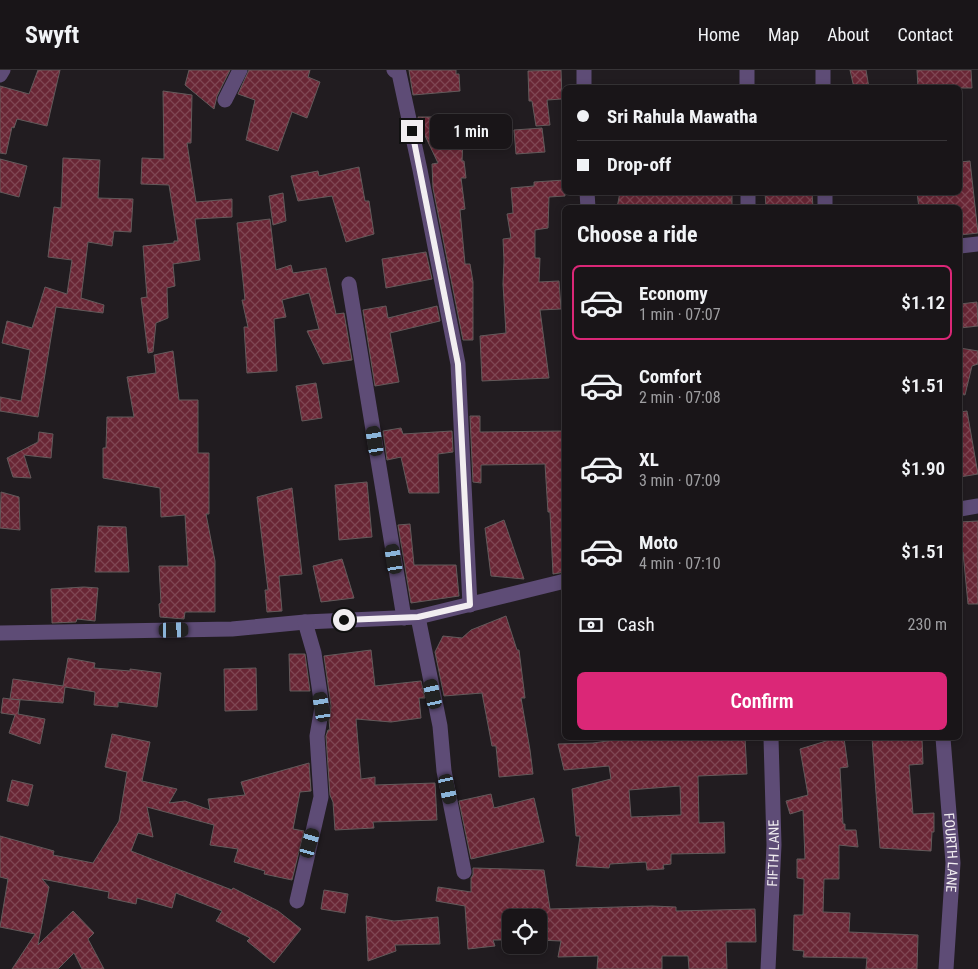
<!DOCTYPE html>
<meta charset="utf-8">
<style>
body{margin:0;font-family:"Roboto Condensed",sans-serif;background:#262225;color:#f1f3f6;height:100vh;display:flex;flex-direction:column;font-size:19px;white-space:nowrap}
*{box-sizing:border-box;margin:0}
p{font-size:16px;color:#9f9fa2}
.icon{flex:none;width:28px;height:28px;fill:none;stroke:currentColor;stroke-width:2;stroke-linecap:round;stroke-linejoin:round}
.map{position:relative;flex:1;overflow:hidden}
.sheet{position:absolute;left:562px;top:135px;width:400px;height:535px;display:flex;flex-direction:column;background:#191518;border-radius:8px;box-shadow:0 2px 8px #0003,0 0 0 1px #373437}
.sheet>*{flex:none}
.banner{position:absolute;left:562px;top:15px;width:400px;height:110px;border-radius:8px;box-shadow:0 2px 8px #0003,0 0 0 1px #373437;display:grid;align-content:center;height:110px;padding:0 15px;background:#191518}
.controls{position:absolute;left:502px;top:839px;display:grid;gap:10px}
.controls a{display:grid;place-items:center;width:45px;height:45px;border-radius:8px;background:#191518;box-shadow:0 2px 8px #0003,0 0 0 1px #373437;font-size:25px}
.end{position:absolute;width:22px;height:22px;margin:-11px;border:6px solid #f2eef1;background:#111;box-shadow:0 0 0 2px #111}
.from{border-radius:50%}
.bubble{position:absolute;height:35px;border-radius:8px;background:#191518;box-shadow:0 2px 8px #0003,0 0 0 1px #373437;font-size:16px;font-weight:600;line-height:35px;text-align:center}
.car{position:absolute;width:15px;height:30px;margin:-15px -8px;border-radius:6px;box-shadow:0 0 4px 1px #0007;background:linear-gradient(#222 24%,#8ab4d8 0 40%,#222 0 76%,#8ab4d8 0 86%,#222 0)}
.banner b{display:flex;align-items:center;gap:18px;height:48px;font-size:19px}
.banner b+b{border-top:1px solid #373437}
.banner i{width:12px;height:12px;background:#f1f3f6}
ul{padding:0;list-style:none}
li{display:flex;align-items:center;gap:15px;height:75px;margin:0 10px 8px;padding:0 5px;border:2px solid transparent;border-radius:8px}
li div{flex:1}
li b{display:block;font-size:19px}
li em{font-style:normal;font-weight:600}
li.current{border-color:#db2777}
li>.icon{width:45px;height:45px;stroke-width:1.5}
h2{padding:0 15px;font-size:22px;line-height:60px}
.pay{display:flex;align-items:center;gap:12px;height:55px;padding:0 15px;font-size:19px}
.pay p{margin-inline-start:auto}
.cta{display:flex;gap:10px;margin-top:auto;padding:10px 15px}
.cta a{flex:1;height:58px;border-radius:8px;background:#db2777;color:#fff;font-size:20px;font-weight:600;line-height:58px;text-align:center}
header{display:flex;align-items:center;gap:30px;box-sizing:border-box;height:70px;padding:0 25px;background:#191518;border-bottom:1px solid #373437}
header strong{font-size:24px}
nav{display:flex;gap:28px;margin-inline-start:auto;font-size:18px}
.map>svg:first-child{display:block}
</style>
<header>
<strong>Swyft</strong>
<nav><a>Home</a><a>Map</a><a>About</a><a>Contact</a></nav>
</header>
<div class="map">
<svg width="978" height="899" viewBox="0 0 978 899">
<defs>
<pattern id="building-cross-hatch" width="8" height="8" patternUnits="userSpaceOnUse" patternTransform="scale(1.25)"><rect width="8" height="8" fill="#692635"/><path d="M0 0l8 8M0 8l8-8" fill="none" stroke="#7f4653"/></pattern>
</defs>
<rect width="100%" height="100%" fill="#211c20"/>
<path fill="url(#building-cross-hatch)" stroke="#635a5b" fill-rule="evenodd" d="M38,0H60L47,56L17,49L14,58L12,57L6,84L0,83V16L29,24Z
M189,0H230L217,26L214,39L185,15Z
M249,0H310L308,7L320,12L307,48L292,42L278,81L246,70L255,30L238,24Z
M409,0H456V4H459L460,21L413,25Z
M561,0L562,29L547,30L550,55L536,56L532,31H529L528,1Z
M850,0H866L869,18H854Z
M917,0H971L972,18H918Z
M163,21L192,25L191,73H187L196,132L232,129V147L195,149L200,190L173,194L175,216L167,218L168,248L156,253L153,282L148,283L141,228L147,227L143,176L174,173V171H178L169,115L141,114L142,88L164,89Z
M418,47H464L462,91H464L466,108H461L465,139L460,140L465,194H470L473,212V270H463L433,118L432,94L438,93L420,55Z
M542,58L545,82L516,84L514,60Z
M63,88L100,90L98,128L133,129L131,162L114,161L112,176L88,172L81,228L104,235L103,243L56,237L38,347L0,341V327L21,331L30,280L2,273L7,251L32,258L45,217L67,224L72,190L48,187L54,137L61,138Z
M0,89L27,96L19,127L0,122Z
M970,91L978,163L960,165V138H919L917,123L960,122V92Z
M359,97L365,131H369L374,164L346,172L332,126L298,131L291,106L318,101L319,106Z
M565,110V126L549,127L548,158L535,160V188H540L539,212L559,211L561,239L540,240L549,308L482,311L480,266L506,263L503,214L504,191L503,169L511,168L507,144L513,143L511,118L534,116V112Z
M620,122H732V138H617Z
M765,122H812L813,138H766Z
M283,123L286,151L273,155L269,126Z
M270,149L276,200L291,195L293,203L326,198L336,244L344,243L352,290L323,294L307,261L319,259L309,223L282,230L286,247L274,249L277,301L247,303L244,257H248L242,230H245L237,153Z
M426,182L432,209L386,218L382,189Z
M977,232L978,256L960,258V234Z
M386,236L388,248L437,236L440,251L390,263L399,312L375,316L363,240Z
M960,278L978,281V294L972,296L965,325L960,324Z
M173,281L179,330H198V383H209V444H206L215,491V542H185L184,549L160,547L159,534L161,533L159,496H188L185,445L161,447L160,418L103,408V378H106L107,347H134L127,307L156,303L154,285Z
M316,313L322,348L302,351L296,316Z
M967,341L978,404L960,407V342Z
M470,346H480V362L565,361V502L553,504L550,442H548L545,394L481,395V413L473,412Z
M401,358L403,364L452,361L453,382L438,384L439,423H409L401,387L387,390L383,361Z
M39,362L53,364L51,388L24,385L31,408L13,407L7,388L38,372Z
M367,412L372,467L339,470L335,415Z
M292,418L302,504L279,506L282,541L267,542L265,520H268L257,427Z
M1,422L19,427L20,460L0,458Z
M504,450L524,509L491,506L485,458Z
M978,451V534H968L963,482L960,483V452Z
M410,454L414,495H456L459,526L411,533L398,455Z
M98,456L126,457L129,502H95Z
M342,489L354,528L321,532L313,496Z
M84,517L98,518L95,551L77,549L76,552L52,553L51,519Z
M506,546L517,580H519L525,628H521L530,680L533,704L499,707L496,676H492L482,623L444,626L435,582L443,566L462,568L471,560Z
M371,580L375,616L421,611L425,628H419L421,648L391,652L356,649L361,709L375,707V715L435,713L437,750L373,752L374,758L335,760L333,732L330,725L326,666L328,660H330L329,650L331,636L324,586Z
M289,584H305L310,621H290Z
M68,588L95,593L94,598L130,601V599L161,603L157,637L118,632V637L94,635L95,622L65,617L63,633L11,629L20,630L18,644L45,649L40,674L9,663L15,645L1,643L3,628L10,629L13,609L63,616Z
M256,598L257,640L225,641L224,599Z
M112,664L150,672L142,711L177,719L169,733L185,731L210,740L208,729L245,725L241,712L309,693L311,721L300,722L293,759L304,761L292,810L264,804L265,801L234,792L238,779L210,775L214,755L147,737L153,767L138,763L131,781L232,820L233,818L278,841L301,859L274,893L247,871L250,868L216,851L222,841L176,823L172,838L137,828L136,834L108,828L109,822L42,809L49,817L38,875L73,841L94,863L88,869L104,899H82L74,883L58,899H12L35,864L0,857L8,809L0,807V766L54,781L53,785L93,793L119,751L127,702L105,697Z
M629,668H745L747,704L698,706L699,753L724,752L725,783L671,784V794L663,795L664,799L647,800L646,792L610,794L609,798L576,796L580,766H576L572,719L611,709L609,696L564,700L558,674L593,673ZM680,716L681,745L631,747L629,720Z
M836,668H844L848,697L840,698L843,754H845V760H856L858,777L839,775V809H824L823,842L850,843L849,862L918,865L917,899H866L867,888L803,887L804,881L793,880L794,845H803L804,809L797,808V789H805L803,740L790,744L786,731L808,725L800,679Z
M872,668H922L923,694L909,695L913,744L934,743V762H932L931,781L880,778Z
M12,710L33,715L28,736L7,731Z
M491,724L494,738L534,728L544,772L471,789L459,731Z
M473,798L544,800L550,839L652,836L676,837V841L755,839L756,872H726L727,899H689L688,886H662V899H597L598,886L558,887L561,871L539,870V848H511V870H493L495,876L468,879L465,836L436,831L438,817L471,822V808L473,805Z
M324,820L348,824L345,843L321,839Z
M366,846L394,851L438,847L440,874L395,875L396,881L368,891Z"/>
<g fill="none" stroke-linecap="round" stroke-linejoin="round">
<g stroke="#5e4c76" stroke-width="15">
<path d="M394,0L399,3L420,100L458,294L470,535"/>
<path d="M584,0V18"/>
<path d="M747,0V18"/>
<path d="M823,0V18"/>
<path d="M0,5L3,0"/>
<path d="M225,30L240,0"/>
<path d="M587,122L588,138"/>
<path d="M748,122V138"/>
<path d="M825,122V138"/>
<path d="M960,176L978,174"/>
<path d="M349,214L404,548"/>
<path d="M960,439L978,436"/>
<path d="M418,547L440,656L444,701L464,802"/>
<path d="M0,563L232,559L305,552L418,547L565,511"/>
<path id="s1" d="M943,668L953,793L946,899"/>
<path d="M297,831L321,727L317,666L322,637L314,583L305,552"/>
<path id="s2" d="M768,899L774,775L771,668"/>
</g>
</g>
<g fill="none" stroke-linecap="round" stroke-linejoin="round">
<path stroke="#f2eef1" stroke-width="6" d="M344,550L418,547L470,535L458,294L412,61"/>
</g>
<g text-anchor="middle" stroke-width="4" stroke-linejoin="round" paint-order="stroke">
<g font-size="14" fill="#f2eef1" stroke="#090709">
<text dy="5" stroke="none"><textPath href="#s2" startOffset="116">FIFTH LANE</textPath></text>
<text dy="5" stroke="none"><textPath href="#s1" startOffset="115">FOURTH LANE</textPath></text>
</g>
</g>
</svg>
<div class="controls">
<a><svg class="icon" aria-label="locate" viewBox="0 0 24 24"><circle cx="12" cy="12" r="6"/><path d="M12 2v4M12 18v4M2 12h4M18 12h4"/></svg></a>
</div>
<i class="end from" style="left:344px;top:550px"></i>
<i class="end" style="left:412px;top:61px"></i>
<div class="bubble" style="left:430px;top:44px;width:82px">1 min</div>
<i class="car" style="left:375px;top:371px;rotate:351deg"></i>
<i class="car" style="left:394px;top:489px;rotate:351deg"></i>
<i class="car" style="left:174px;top:560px;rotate:89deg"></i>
<i class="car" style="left:433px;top:624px;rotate:348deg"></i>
<i class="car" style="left:322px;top:637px;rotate:351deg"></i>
<i class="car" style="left:448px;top:719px;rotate:168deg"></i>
<i class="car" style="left:310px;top:773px;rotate:16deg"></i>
<div class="banner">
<b><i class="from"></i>Sri Rahula Mawatha</b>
<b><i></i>Drop-off</b>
</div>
<section class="sheet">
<h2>Choose a ride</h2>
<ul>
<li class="current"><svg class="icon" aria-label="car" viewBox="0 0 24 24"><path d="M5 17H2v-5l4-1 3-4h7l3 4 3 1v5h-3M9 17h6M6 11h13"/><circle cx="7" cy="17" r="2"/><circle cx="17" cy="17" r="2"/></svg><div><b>Economy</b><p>1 min · 07:07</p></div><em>$1.12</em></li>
<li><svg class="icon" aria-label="car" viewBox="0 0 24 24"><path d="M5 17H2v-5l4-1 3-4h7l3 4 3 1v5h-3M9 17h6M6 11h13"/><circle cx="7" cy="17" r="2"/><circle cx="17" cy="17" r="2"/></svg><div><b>Comfort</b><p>2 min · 07:08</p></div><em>$1.51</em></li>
<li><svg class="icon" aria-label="car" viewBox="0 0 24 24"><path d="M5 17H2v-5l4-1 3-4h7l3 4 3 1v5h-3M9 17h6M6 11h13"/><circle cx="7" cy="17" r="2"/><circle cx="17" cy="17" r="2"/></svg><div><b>XL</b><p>3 min · 07:09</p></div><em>$1.90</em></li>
<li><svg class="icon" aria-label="car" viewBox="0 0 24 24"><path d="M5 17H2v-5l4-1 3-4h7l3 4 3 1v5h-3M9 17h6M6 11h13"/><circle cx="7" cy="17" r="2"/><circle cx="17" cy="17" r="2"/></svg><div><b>Moto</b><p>4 min · 07:10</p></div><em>$1.51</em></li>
</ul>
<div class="pay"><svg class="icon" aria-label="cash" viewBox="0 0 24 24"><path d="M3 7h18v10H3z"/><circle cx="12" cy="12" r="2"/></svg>Cash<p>230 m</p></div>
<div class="cta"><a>Confirm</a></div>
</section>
</div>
